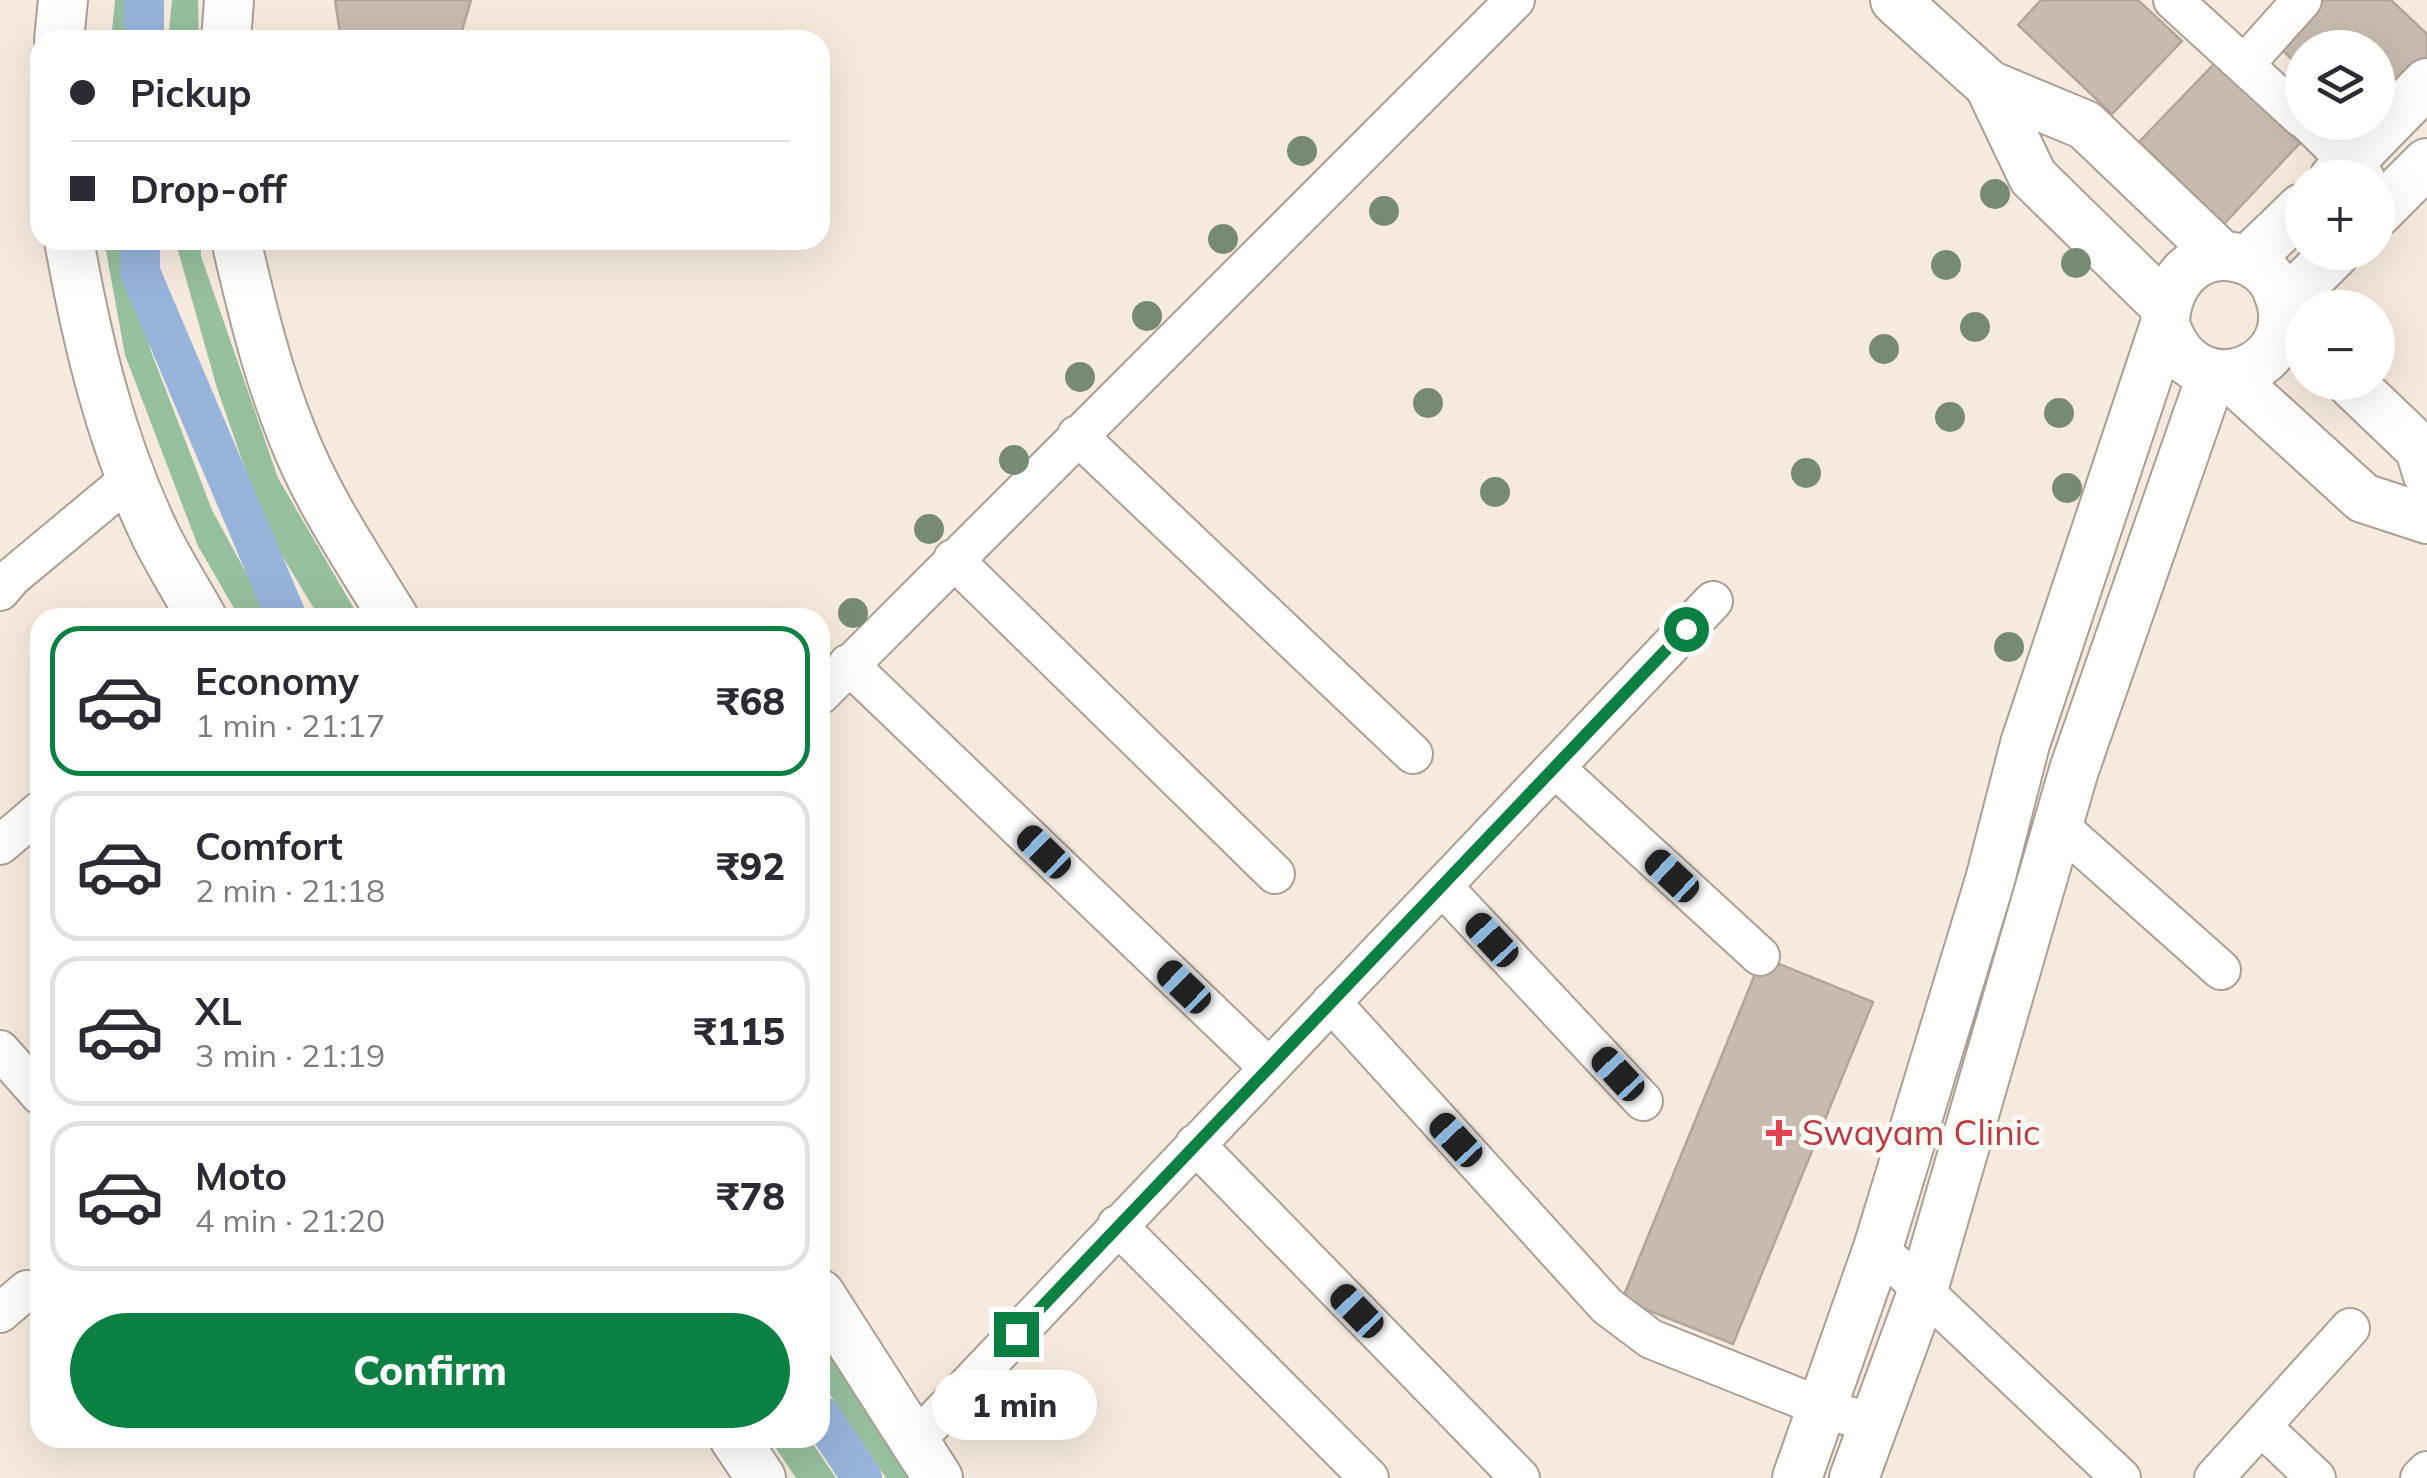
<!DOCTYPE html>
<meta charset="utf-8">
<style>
body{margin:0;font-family:Mulish,sans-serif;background:#f2f2f3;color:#2b2b33;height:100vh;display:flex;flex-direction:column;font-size:38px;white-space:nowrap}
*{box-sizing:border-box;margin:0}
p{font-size:32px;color:#7c7c81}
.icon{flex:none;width:55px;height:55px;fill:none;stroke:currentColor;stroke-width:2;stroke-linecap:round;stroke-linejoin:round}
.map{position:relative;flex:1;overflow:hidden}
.side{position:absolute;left:30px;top:608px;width:800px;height:840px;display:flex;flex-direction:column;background:#fff;border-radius:30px;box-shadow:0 10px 40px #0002}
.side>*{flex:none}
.hud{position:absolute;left:30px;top:30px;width:800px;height:220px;border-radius:30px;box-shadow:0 10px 40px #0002;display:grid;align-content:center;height:220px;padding:0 40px;background:#fff}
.tools{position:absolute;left:2285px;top:30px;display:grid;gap:20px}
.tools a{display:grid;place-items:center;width:110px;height:110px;border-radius:50%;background:#fff;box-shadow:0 10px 40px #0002;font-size:50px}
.end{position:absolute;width:45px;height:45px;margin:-22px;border:12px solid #0b8043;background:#fff;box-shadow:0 0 0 5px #fff}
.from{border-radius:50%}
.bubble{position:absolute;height:70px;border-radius:35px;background:#fff;box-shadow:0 10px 40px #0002;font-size:32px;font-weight:800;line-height:70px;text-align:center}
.car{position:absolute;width:30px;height:60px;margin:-30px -15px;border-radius:12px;box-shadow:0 0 8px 2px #0007;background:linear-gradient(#222 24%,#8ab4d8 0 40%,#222 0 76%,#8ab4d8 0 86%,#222 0)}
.hud b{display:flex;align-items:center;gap:35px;height:95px;font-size:38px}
.hud b+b{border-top:2px solid #e1e1e2}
.hud i{width:25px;height:25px;background:#2b2b33}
ul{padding:18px 0 0;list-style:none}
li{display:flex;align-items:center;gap:30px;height:150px;margin:0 20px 15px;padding:0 20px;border:5px solid #e1e1e2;border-radius:30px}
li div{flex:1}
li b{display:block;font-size:38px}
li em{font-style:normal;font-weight:800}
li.on{border-color:#0b8043}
li>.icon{width:90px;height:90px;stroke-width:1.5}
.cta{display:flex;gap:20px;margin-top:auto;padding:20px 40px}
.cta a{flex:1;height:115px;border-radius:60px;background:#0b8043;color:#fff;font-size:40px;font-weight:800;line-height:115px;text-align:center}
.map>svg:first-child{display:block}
</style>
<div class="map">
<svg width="2427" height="1478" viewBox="0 0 2427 1478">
<rect width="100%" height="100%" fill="#f6eade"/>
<path fill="#96bf9e" d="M115,0H133L131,40H111Z
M172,0H198L199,40H168Z
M104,240H127V253L150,349L212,510L270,617H239L198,546L125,355Z
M175,240H201V256L278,478L359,617H319L266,529L217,388Z
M820,1327L918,1478H886L820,1380Z
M769,1438H809L836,1478H796Z"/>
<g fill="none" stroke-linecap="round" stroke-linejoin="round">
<path stroke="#96b3da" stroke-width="40" d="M144,40V0
M140,240V272L287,618
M820,1415L862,1478"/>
</g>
<path fill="#c7bbb0" stroke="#b1a59a" stroke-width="2.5" d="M335,0H471L459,40H341Z
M2041,0H2138L2182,41L2112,114L2018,25Z
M2323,0H2391L2427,34V58L2378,110V48H2302V69L2279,47Z
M2215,63L2300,143L2224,224L2139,142Z
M1762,957L1873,1002L1733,1344L1622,1300Z"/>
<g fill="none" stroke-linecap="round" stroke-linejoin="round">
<defs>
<path id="minor" d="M2173,0L2302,118
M2245,64L2302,0
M2308,122L2365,178
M1077,435L1413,754
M953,559L1275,874
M0,591L12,577L131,478
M848,664L1268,1067
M820,695L1515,0
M1555,768L1760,956
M2059,826L2221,970
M0,845L40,811
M1442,886L1643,1101
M1331,1002L1607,1306L1651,1339L1824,1408L1876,1425
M0,1050L40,1095
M1195,1144L1520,1478
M1117,1225L1369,1478
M1878,1248L2121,1478
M0,1313L27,1290
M2261,1426L2316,1478
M914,1442L1713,601
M2214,1478L2350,1328
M2420,1478L2427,1471"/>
<path id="tertiary" d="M1895,0L1989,85L2085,125L2221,255
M59,40L63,0
M226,40L229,0
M1989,85L2033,177L2165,306
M2334,178L2427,83
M2378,212L2427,163
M69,240C87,341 111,443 156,536C170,564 187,591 202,618
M236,240C251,305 267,372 292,434C317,499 358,559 394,618
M2248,260L2302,208
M2283,305L2336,252
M2227,374L2363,498L2427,519
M2350,382L2420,449L2427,473
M820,1294L938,1478
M734,1438L761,1478
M1797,1478L1878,1248L1990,880L2025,744L2165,324C2166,283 2195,247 2239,258C2257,262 2272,275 2278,292C2309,367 2194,416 2165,324
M1854,1478L1923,1290L2074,770L2212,374"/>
</defs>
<use href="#minor" stroke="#aa9f94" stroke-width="42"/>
<use href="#tertiary" stroke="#aa9f94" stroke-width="52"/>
<use href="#minor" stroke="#fff" stroke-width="38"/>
<use href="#tertiary" stroke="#fff" stroke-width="48"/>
</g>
<g fill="#778b74">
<circle cx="1302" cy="151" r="15"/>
<circle cx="1995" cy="194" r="15"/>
<circle cx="1384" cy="211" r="15"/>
<circle cx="1223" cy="239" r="15"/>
<circle cx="2076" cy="263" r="15"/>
<circle cx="1946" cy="265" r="15"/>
<circle cx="1147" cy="316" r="15"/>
<circle cx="1975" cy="327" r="15"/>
<circle cx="1884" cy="349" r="15"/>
<circle cx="1080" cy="377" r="15"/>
<circle cx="1428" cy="403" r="15"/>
<circle cx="2059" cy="413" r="15"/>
<circle cx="1950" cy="417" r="15"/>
<circle cx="1014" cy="460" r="15"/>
<circle cx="1806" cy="473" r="15"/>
<circle cx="2067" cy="488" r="15"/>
<circle cx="1495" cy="492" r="15"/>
<circle cx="929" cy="529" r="15"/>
<circle cx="853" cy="613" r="15"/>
<circle cx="2009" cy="647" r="15"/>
</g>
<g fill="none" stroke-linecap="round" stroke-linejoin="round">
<path stroke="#0b8043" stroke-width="12" d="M1016,1334L1686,629"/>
</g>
<path fill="#e0444e" stroke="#fdf9f4" stroke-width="4" d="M1774 1118h10v10h10v10h-10v10h-10v-10h-10v-10h10z"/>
<g text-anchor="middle" stroke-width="10" stroke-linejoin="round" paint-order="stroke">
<g font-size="35" fill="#be3a42" stroke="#fdf9f4" text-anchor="start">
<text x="1802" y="1145">Swayam Clinic</text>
</g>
</g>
</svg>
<div class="tools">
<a><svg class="icon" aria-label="layers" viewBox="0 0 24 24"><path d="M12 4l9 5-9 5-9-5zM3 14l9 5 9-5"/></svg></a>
<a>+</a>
<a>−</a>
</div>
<i class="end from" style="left:1686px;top:629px"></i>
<i class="end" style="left:1016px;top:1334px"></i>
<div class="bubble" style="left:932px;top:1370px;width:165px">1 min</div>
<i class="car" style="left:1044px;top:852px;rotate:314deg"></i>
<i class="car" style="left:1672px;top:876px;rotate:313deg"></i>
<i class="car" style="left:1492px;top:940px;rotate:317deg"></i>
<i class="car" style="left:1184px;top:987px;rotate:314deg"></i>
<i class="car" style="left:1618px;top:1074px;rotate:317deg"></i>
<i class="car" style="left:1456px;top:1140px;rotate:317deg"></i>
<i class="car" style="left:1357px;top:1311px;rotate:316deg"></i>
<div class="hud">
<b><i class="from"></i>Pickup</b>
<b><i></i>Drop-off</b>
</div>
<section class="side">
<ul>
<li class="on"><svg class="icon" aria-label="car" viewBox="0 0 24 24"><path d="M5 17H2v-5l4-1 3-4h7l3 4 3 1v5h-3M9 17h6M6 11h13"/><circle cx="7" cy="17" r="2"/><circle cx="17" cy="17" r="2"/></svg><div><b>Economy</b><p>1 min · 21:17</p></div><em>₹68</em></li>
<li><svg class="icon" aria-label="car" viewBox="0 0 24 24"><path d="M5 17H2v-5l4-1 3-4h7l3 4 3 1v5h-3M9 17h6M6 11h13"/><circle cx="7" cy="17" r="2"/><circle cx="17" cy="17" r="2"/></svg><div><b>Comfort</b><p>2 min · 21:18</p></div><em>₹92</em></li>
<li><svg class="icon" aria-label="car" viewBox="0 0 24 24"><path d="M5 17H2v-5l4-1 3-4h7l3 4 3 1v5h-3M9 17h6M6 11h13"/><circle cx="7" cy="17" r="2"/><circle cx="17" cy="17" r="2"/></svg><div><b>XL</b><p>3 min · 21:19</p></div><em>₹115</em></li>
<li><svg class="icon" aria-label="car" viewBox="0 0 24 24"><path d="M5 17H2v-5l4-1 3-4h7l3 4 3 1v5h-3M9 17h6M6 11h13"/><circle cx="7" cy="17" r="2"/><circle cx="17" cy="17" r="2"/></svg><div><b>Moto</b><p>4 min · 21:20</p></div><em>₹78</em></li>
</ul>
<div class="cta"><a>Confirm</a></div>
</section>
</div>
